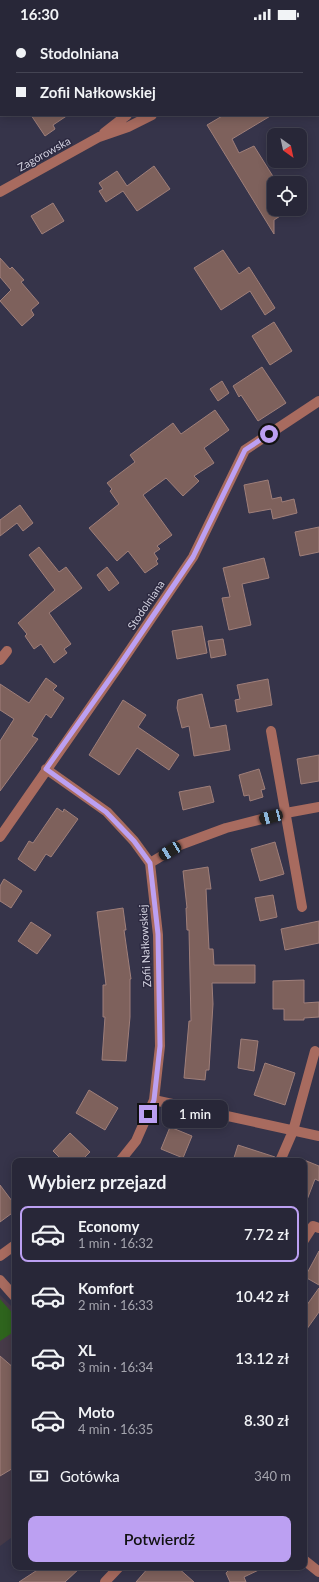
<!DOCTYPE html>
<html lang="pl">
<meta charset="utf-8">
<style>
body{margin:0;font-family:Lato,sans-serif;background:#343343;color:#f1f3f6;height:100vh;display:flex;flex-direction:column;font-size:15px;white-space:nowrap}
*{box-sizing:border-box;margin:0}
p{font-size:13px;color:#a5a5ae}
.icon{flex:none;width:22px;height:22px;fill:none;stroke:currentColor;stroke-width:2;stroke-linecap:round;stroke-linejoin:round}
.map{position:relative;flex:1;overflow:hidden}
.details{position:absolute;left:12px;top:1130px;width:295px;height:412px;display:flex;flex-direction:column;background:#282738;border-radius:8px;box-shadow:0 2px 10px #0003,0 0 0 1px #444453}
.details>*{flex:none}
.hud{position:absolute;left:0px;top:0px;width:319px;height:88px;box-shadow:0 2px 10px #0003,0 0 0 1px #444453;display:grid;align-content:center;height:88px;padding:0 16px;background:#282738}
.needle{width:26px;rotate:147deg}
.tools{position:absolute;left:267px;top:100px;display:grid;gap:8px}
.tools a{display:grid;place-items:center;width:40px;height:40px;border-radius:8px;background:#282738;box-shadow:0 2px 10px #0003,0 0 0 1px #444453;font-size:20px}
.end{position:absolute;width:18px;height:18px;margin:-9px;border:5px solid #bca0f2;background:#111;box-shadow:0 0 0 2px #111}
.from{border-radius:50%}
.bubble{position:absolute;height:28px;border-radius:8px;background:#282738;box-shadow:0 2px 10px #0003,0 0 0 1px #444453;font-size:13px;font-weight:600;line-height:28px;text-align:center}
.car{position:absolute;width:12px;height:24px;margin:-12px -6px;border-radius:5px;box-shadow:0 0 3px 1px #0007;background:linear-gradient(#222 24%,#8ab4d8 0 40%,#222 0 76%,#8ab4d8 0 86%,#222 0)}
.hud b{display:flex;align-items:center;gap:14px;height:38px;font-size:15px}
.hud b+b{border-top:1px solid #444453}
.hud i{width:10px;height:10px;background:#f1f3f6}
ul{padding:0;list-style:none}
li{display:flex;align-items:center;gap:12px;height:56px;margin:0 8px 6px;padding:0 8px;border:2px solid transparent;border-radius:8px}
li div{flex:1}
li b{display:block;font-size:15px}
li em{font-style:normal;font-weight:600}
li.on{border-color:#bca0f2}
li>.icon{width:36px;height:36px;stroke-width:1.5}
h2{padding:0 16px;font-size:18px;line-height:48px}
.pay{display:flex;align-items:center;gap:10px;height:44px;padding:0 16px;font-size:15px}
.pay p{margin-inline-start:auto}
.cta{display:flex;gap:8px;margin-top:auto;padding:8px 16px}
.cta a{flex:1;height:46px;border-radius:8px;background:#bca0f2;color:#111;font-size:16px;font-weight:600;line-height:46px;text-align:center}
.status{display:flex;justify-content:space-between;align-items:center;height:28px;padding:0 20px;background:#282738;direction:ltr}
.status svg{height:11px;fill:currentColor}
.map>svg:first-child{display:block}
</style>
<div class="status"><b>16:30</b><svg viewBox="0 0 49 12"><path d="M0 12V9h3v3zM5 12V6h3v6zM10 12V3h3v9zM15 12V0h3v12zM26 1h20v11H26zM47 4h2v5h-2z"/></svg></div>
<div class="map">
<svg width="319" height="1554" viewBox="0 0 319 1554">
<rect width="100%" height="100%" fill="#36344a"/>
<path fill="#463a48" d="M0,1267L15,1282V1507L0,1518Z"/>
<path fill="#2e641d" d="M0,0H229L1,1V18Z
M0,1271L15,1288V1303L0,1313Z"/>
<path fill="#7e615c" stroke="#9f7f7a" d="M31,87H68L53,97L55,101L45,108Z
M224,87H272L232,111L239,125L254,118L274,150V181H291L274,192V206L207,97Z
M154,138L170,161L137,183L123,163L106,174L99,163L103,161L99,155L117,143L127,158Z
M53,175L64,193L42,206L31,188Z
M223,222L239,246L249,239L275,280L265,287L250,263L221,282L194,240Z
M0,230L10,241L12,239L24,252L21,254L39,275L31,282L34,287L22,298L0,273L11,262L0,249Z
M274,294L292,323L270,337L252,308Z
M262,339L286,375L258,393L241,367L239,369L233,358Z
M222,353L229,365L218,373L210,361Z
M215,382L229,402L204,420L214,435L194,448L199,453L183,468L166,450L143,467L172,507L157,518L160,521L154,525L158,531L156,533L158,536L145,545L128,523L117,533L89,500L119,476L110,463L112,461L107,455L135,434L130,427L173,395L181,406Z
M268,452L272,471L281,469L282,474L294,471L297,485L273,491L271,481L249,485L244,457Z
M20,477L33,495L23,503L17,495L0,508V492Z
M319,499V524L300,528L295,504Z
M39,519L59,544L66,539L82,560L49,585L71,616L64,621L67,625L54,635L41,616L34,621L25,608L27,606L18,595L55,562L29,527Z
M264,530L269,550L242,556L251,597L229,602L222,570L230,569L223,540Z
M107,539L119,555L109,563L97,547Z
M202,598L207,625L177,631L172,603Z
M223,611L226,627L211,630L208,613Z
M46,650L57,658L53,662L64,670L51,690L46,686L32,708L38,711L0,763V713L14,691L0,682V656L29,675Z
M268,651L272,677L237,684L235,672L240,671L237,657Z
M202,666L210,700L226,697L230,722L194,728L189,698L182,700L177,680L178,672Z
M123,672L146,687L138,699L179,727L169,742L137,720L119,747L89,727Z
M319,727V753L301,756L297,731Z
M259,741L265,761L261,762L263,769L250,773L249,767L244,768L239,747Z
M210,758L214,774L183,782L179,764Z
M57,780L63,784L64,781L78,791L51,829L46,826L35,843L18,831L29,813L33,815Z
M275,814L284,846L260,853L251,821Z
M208,839L211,861H206L209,921H213L214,937H255V955H212L213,976L209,1042H206L205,1052L184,1050L189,993H191L189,902H187L186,880H187L183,843Z
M4,851L22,863L11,880L0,873V858Z
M273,867L277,889L260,893L255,870Z
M123,880L126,902H124L131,951H130V989L126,1033L102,1032L105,989H103V957H106L97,884Z
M319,893V915L285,922L281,901Z
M31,894L51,907L37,926L18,913Z
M304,952V975L319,974V989L304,990V992H284V981H273V953Z
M241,1011L258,1013L254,1043L238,1040Z
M265,1035L295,1045L285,1077L254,1067Z
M89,1062L118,1080L105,1102L76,1085Z
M170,1099L192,1108L183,1130L161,1121Z
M70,1105L90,1124L81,1133H63L53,1123Z
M238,1117L275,1129L274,1133H233Z
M304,1132L319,1138V1153L315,1151L305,1177Z
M0,1157L15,1177V1183L0,1194Z
M319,1223V1257L305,1249Z
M319,1260V1284L304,1305V1281Z
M0,1328L15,1341V1439L0,1448Z
M42,1539H81L65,1554H19Z
M149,1539H177L194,1554H136Z
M232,1539H265L244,1549L246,1554H230L226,1545Z"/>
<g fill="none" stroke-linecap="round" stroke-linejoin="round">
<path stroke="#a86b5f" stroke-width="10" d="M271,1L273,0
M311,1L313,0
M104,105L127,87
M0,164L99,109L128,99L152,87
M0,632L7,623
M271,703L302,879
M46,741L107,784L134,813L150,835L158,907L160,1018L154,1072L136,1113L120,1133
M0,809L119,638L193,529L245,422L319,373
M150,835L180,817L226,800L286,785L319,779
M154,1072L319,1108
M280,1133L293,1103L315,1023
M304,1212L313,1198L319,1200
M0,1228L15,1217
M0,1252L15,1269
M304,1532L319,1544
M105,1554L119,1539"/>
</g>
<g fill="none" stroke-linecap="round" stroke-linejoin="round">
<path stroke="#bca0f2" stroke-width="5" d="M148,1086L154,1072L160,1018L158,906L150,835L134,813L106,784L46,741L119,638L193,529L245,422L269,406"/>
</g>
<g text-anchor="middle" stroke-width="3" stroke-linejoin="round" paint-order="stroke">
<g font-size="11" fill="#d3d2e0" stroke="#2c2940">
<text transform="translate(44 126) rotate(-29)" y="4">Zagórowska</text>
<text transform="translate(146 577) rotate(-56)" y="4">Stodolniana</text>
<text transform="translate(145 918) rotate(-93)" y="4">Zofii Nałkowskiej</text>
</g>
</g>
</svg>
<div class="tools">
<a><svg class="needle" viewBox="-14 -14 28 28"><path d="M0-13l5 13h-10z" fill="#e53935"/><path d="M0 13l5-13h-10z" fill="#a5a5ae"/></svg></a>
<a><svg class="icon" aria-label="locate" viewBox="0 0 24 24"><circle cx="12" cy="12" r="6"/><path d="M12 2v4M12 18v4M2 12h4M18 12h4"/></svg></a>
</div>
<i class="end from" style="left:269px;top:406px"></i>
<i class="end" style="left:148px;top:1086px"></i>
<div class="bubble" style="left:162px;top:1072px;width:66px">1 min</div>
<i class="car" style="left:271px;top:789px;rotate:256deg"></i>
<i class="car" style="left:170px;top:823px;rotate:239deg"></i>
<div class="hud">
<b><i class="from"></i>Stodolniana</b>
<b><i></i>Zofii Nałkowskiej</b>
</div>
<section class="details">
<h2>Wybierz przejazd</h2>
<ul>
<li class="on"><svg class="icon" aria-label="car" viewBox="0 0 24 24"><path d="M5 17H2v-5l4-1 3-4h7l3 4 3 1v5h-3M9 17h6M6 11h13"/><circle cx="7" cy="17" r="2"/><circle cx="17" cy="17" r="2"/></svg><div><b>Economy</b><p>1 min · 16:32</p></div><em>7.72 zł</em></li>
<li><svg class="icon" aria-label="car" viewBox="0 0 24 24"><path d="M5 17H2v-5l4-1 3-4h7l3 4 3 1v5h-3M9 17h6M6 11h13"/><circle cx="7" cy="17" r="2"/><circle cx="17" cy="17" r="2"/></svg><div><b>Komfort</b><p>2 min · 16:33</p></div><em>10.42 zł</em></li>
<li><svg class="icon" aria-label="car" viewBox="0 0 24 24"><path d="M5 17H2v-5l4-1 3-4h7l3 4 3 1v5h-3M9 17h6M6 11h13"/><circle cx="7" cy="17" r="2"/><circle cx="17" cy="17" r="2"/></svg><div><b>XL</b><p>3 min · 16:34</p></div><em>13.12 zł</em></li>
<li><svg class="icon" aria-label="car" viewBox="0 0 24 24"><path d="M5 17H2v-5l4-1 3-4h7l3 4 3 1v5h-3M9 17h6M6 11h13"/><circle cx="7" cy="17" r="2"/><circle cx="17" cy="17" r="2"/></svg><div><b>Moto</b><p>4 min · 16:35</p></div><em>8.30 zł</em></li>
</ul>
<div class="pay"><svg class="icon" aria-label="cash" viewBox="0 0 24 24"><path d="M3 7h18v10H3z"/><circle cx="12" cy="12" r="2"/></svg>Gotówka<p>340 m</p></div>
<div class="cta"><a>Potwierdź</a></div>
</section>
</div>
